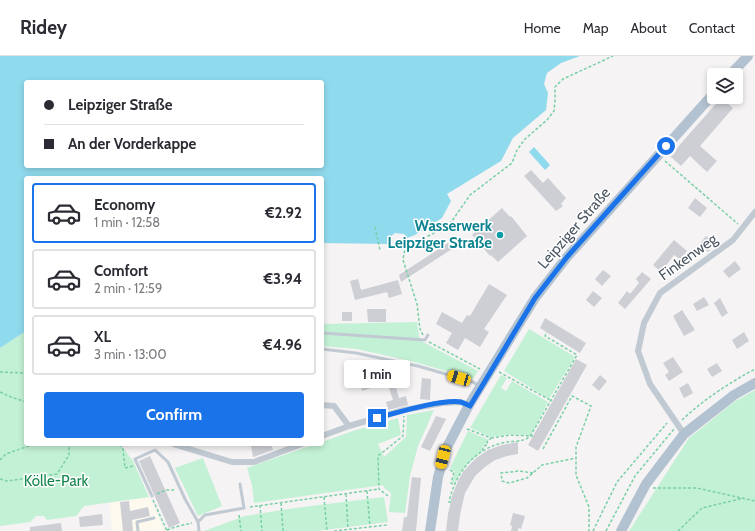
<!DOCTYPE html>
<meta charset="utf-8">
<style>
body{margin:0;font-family:Cabin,sans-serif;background:#f2f2f3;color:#2b2b33;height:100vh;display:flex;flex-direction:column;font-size:15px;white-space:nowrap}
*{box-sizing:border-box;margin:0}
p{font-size:13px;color:#7c7c81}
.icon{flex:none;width:22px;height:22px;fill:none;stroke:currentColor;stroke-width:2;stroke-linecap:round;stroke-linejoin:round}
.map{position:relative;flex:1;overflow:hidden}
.details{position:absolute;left:24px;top:120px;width:300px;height:270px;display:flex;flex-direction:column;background:#fff;border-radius:4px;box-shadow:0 2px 6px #0003}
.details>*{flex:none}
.banner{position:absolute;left:24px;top:24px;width:300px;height:88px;border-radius:4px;box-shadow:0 2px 6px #0003;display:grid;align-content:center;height:88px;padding:0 20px;background:#fff}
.buttons{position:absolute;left:707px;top:12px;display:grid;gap:8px}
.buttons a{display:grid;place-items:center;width:36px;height:36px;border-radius:4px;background:#fff;box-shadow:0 2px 6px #0003;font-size:20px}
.end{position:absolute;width:18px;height:18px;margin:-9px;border:5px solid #1a73e8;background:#fff;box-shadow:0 0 0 2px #fff}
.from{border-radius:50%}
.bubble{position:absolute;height:28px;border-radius:4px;background:#fff;box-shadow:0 2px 6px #0003;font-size:13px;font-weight:800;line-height:28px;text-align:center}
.car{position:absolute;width:12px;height:24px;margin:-12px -6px;border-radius:5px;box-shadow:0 0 3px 1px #0007;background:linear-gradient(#f5c518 24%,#345 0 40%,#f5c518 0 76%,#345 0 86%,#f5c518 0)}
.banner b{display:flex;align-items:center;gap:14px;height:38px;font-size:15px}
.banner b+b{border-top:1px solid #e1e1e2}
.banner i{width:10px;height:10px;background:#2b2b33}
ul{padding:7px 0 0;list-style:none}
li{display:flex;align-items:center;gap:12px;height:60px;margin:0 8px 6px;padding:0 12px;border:2px solid #e1e1e2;border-radius:4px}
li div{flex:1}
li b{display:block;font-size:15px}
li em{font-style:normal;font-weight:800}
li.active{border-color:#1a73e8}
li>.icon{width:36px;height:36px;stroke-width:1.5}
.action{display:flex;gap:8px;margin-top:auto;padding:8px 20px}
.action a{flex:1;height:46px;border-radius:4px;background:#1a73e8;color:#fff;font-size:16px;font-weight:800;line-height:46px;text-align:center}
header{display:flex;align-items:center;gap:24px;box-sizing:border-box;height:56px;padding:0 20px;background:#fff;border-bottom:1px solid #e1e1e2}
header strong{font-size:19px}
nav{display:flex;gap:22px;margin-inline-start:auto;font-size:14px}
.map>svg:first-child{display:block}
</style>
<header>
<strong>Ridey</strong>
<nav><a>Home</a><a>Map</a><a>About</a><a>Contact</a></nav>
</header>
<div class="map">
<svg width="755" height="475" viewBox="0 0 755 475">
<rect width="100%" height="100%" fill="#f5f3f3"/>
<path fill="#fdf9ef" d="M149,441L165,475H112L109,447Z"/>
<path fill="#c3f1d5" d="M417,266L419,280L423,286L478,315L473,323L415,306L357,293L322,290V268Z
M529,273L575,301L549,343L504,315Z
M26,275V388H120L133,405L149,441L84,450L76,460L47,464L44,460H36L30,466L0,470V292Z
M501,319L507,322L501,332L506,335L512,325L548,346L531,379L510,378L491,381L470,372Z
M755,334V475H629L689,382L734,346Z
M434,354L418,390L410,420L405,457L389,456L391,437L384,432L383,429L254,447L252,429L247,412L315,388H322V386L353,375L398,362L401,379L378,388L384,401L406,381L407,359Z
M468,375L489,384L486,386L487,387L482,391L481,396L465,410L454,427L452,426L455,416L450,412Z
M203,402L222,450L198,460L175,412Z
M384,441L388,466L316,475H204L245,460L295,452Z"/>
<path fill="#90daee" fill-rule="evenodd" d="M0,0H580L561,7L547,17L544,28L548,37L546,54L513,82L501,105L447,138L451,145L442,162L415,179L407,182L404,178L395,177L388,183V188L322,187V122H26V275L0,292ZM26,26H322V110H26Z
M534,91L550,109L545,114L529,96Z"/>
<path fill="#cdcfd5" d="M721,42L733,52L700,90L717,105L707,116L690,100L681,110L670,100Z
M531,114L543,127L548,122L566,142L561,148L563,150L556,155L524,120Z
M695,142L707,152L700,161L688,152Z
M502,152L510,161L511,160L527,180L498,206L491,199L490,200L472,179Z
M706,180L715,188L708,196L699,189Z
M674,184L687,195L680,203L674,199L661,216L653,209Z
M448,187L452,193L401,226L399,219Z
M735,205L741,213L729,222L723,215Z
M603,214L611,220L602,230L595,223Z
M642,216L651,223L625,253L618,247L627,235L630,238L639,227L636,223Z
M358,223L361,234L398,224L402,238L389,242L387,236L355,244L350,225Z
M489,228L507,239L484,273L489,276L480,291L465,282L458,294L446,287L452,277L436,268L442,256L462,267L467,259L470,260Z
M593,235L602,242L594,251L586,244Z
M704,241L709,249L697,255L693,248Z
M720,242L728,257L722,261L714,247Z
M367,253H386V266H368Z
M682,254L695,274L684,280L673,260Z
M342,256H352V265H342Z
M545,262L586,287L580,297L540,272Z
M744,276L749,285L737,293L732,284Z
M673,301L683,316L669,325L665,319L669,316L663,307Z
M576,303L587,309L538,395L528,389Z
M717,307L722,315L712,321L707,313Z
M600,319L607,325L599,335L592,329Z
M393,321L399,342L406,340L408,349L388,354L386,346L393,344L386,323Z
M368,322L371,332L362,335L359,325Z
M422,322L431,323L430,344L420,343Z
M688,327L693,337L684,342L679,332Z
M436,360L446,363L430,395L421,391Z
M518,386V398L507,400L495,404L485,411L475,420L465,437L460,459L458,475H446L448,458L452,440L458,425L463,416L476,402L488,394L502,389Z
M260,388H271L273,394L253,401L251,390Z
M150,400L180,467L169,472L139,405Z
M412,421L421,422L416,475H402L404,461H407Z
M129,445L130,455L148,451L150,460L132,464L133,475H123L120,446Z
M513,457L525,460L521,473L518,472V475H511L512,470L510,469Z
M102,458L103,469L80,471L79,461Z
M61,467L62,475H30V471Z"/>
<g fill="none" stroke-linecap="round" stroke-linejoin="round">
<path stroke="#7ad0a6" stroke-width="1.5" stroke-dasharray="3 2" stroke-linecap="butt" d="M665,105L738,168
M375,171L380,194
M423,279L420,273L417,248L403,204L404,197L406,192L447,170L452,165L470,139L512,107L517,94L525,83L547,64L554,55L555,45V31L563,23L613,0
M429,286L480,313
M0,316L26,317
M499,316L552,345
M0,336L11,341L26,346
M682,364C703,344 729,327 755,313
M467,373L491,382L487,386L488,388L483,391L482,396
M491,382L510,379L533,380
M120,388L123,393L125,412L133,410
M543,393L572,340L591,350L576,391V419L589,451V475
M0,404L6,398L34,388
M450,414L454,416L451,427L454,429
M533,417L519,415L501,417L502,425L509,427L527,422L542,409L576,402
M0,423L7,425L57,418L69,399V388
M653,432H697L755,445
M367,435L370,471
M157,438L166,434H176
M346,438L348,473
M388,440L379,433L378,400L403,380L404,360
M324,441L327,475
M153,444L167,475
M451,446H449C455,418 473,394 502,387C509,385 517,386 523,384C526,384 529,381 531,379L577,299L545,280L547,276
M281,447L283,475
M260,449L262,475
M250,451L379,433
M239,459L241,475
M167,474L175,471L192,467
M334,475L387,469
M593,475L617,426L667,367
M606,475L635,420L674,373
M678,475L702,452L744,442"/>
<path stroke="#c1cad2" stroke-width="3" d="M322,277L425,284L428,279
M322,293L356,297L418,310L473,326L479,330
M152,440L135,403L155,394L168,406L185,443L198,466L199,475
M198,466L205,459L244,452L240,428
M138,475L137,466L154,462"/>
<path stroke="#c1cad2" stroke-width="6" d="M322,349L334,350L349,370
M684,378L650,328L638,295L644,267L660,237L733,184L755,156
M322,380L349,370L404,354L443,347L460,346L469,349
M173,388L232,406H254L302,388"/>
<path stroke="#b3c2d1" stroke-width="10" d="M730,19L748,0
M430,475L438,421L446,393L469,349L535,242L567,201L714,37
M621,475L646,428L684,378L734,339L755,327"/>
</g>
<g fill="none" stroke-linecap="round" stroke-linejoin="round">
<path stroke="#1a73e8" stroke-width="5" d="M377,362C396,357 441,343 461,346C463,347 467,348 470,350L535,242L567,201L666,90"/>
</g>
<circle fill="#0f9aa8" stroke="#fff" stroke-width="1.5" cx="500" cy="179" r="4"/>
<g text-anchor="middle" stroke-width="3" stroke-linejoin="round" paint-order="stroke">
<g font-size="15" font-weight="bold" fill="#0d838f" stroke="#fff" text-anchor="end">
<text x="492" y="175">Wasserwerk<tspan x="492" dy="17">Leipziger Straße</tspan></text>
</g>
<g font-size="15" fill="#4a5661" stroke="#fff">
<text transform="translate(574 172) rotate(-49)" y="5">Leipziger Straße</text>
<text transform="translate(688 201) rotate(-36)" y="5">Finkenweg</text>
</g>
<g font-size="15" fill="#17864f" stroke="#fff">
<text x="56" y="430">Kölle-Park</text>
</g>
</g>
</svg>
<div class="buttons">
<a><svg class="icon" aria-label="layers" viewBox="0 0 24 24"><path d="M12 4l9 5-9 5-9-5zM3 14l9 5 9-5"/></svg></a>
</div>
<i class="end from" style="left:666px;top:90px"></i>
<i class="end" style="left:377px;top:362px"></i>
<div class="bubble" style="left:344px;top:304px;width:66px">1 min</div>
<i class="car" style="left:459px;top:322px;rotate:287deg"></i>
<i class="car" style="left:443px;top:401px;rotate:194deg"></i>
<div class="banner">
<b><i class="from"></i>Leipziger Straße</b>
<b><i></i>An der Vorderkappe</b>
</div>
<section class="details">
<ul>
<li class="active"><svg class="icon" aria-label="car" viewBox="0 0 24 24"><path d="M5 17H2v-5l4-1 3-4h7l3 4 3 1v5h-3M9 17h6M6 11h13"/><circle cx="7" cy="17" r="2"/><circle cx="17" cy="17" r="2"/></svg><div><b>Economy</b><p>1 min · 12:58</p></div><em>€2.92</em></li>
<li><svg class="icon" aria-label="car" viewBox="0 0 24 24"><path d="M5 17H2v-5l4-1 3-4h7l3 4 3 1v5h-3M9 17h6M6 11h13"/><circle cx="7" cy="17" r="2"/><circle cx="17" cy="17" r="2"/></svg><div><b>Comfort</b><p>2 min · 12:59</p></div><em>€3.94</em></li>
<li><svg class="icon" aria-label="car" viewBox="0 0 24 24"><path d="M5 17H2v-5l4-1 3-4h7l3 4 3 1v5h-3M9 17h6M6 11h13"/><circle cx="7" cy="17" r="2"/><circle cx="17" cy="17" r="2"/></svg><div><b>XL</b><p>3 min · 13:00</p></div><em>€4.96</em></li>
</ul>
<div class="action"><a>Confirm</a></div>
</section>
</div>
